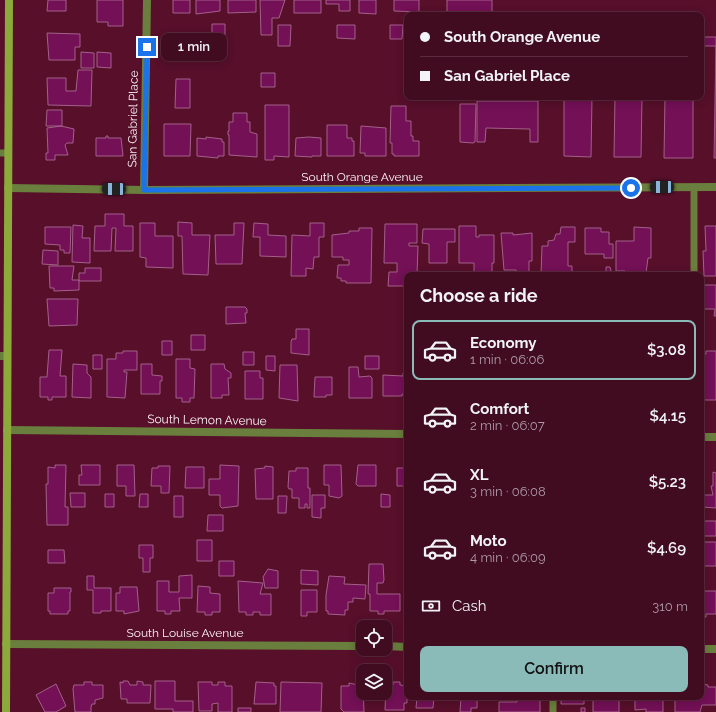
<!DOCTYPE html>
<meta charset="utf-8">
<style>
body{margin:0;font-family:Raleway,sans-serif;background:#481429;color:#f1f3f6;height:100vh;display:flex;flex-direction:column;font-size:15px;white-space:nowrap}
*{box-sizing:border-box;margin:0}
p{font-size:13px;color:#ae9ba5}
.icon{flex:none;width:22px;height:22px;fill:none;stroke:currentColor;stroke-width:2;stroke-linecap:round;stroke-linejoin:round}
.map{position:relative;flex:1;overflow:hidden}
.panel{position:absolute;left:404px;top:272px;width:300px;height:428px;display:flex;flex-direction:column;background:#410b20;border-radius:8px;box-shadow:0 2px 10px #0003,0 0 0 1px #5a2b3e}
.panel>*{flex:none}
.banner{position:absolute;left:404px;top:12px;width:300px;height:88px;border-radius:8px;box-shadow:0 2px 10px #0003,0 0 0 1px #5a2b3e;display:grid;align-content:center;height:88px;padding:0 16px;background:#410b20}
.buttons{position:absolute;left:356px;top:620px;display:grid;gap:8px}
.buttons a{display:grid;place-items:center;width:36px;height:36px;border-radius:8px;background:#410b20;box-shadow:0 2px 10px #0003,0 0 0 1px #5a2b3e;font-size:20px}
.end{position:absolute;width:18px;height:18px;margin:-9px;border:5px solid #1a73e8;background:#fff;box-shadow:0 0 0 2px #fff}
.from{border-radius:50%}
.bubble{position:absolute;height:28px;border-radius:8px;background:#410b20;box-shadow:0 2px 10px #0003,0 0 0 1px #5a2b3e;font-size:13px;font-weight:600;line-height:28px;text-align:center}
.car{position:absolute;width:12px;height:24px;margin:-12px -6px;border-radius:5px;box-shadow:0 0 3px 1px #0007;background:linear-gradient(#222 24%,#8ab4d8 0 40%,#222 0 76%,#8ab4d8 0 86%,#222 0)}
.banner b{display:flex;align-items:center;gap:14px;height:38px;font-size:15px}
.banner b+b{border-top:1px solid #5a2b3e}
.banner i{width:10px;height:10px;background:#f1f3f6}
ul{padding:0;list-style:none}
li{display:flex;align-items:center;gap:12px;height:60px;margin:0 8px 6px;padding:0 8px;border:2px solid transparent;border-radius:8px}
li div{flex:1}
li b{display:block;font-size:15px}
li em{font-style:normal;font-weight:600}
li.on{border-color:#8bbbb9}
li>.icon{width:36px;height:36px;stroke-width:1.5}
h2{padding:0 16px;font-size:18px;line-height:48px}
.pay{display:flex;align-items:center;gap:10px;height:44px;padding:0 16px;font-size:15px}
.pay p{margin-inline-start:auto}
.primary-button{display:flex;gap:8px;margin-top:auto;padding:8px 16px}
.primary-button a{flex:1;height:46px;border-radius:8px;background:#8bbbb9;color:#111;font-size:16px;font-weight:600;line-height:46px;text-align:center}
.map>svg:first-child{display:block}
</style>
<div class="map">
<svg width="716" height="712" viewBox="0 0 716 712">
<rect width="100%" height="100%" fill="#570f2a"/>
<path fill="#731056" stroke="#a4608a" d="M48,0H66V11H47Z
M97,0H123V26H108V22H97Z
M173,0H190V13H173Z
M196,0H220V11L196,14Z
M228,0H256V12L228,13Z
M260,0H285L279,18H272V35H261Z
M294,0H321V13H294Z
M326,0H350V11H339V4H326Z
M359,0H376V14L359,13Z
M394,0H419V12L394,11Z
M447,0H492V15H447Z
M212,24H225V39H212Z
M278,25H291L290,46H278Z
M337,25H355V39L337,38Z
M390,25H403L402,39H390Z
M47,33L80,34V47H75V60H49Z
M701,37H716V158H714L716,46H701Z
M176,42H190V56H176Z
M81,52L94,53V68H81Z
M97,52L111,53V68L97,67Z
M78,70H92L91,106L48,105L47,78H66V91H76Z
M261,73H275V87H261Z
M176,79H190V108H175Z
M564,97H592L591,157L564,156Z
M615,97H642L641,157H614Z
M665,97H693V158H664Z
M477,101H538V142H530V129L486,128L485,142H477Z
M460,104H476L475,142L473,143L460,142Z
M265,105H289V157L274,156V160H265Z
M391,106H406V121H411V136H413V141H419V156H394V154H392V143H390Z
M47,110H62V126H46Z
M233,113H247V122H250V132L257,134V157L229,155V135H228V131H229V122H233Z
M164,124H191L190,156H164Z
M327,125H347V138H352V141H354V156H327Z
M61,126L74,129L73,143H67L65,145L68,155H55V160H46V153H48L47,128Z
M361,126L386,128V156H365V153H360Z
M106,136H108V138H121L123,156H96V138H106Z
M206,137L222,139V142H224V156H218V158L197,156V138L206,139Z
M309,137L321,138V156H312V157L295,156L296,138Z
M105,214H124V226H133V251H115L116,228H112L111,251H94L95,226H105Z
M178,222L192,223V235H210L208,275L183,274L182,236H178Z
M140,223H155V236H173V268L146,267V258L140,257Z
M234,223H244L242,264H216L215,235H234Z
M254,223L268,224V235L286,236V257L260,256V237H253Z
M310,223H324V237H319V257H314L313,269L306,268V276H291L292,235L310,236Z
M385,224H417V243H409V246H418L417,275H407L406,286H388L389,272H397V263H384Z
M73,225L83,226L82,238H90V263L72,262Z
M459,226H476V237H479V235H494V263H492V272H474V263H459Z
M705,226H716V276H704L703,251H706Z
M45,227H71L70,253H64V250H60V245L45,244Z
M561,227H575V242H568V266H572V275H541L542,246H548V241L554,240L556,234H560Z
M634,227L651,228V258H648L646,273H625V271H616V241H634Z
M359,228H372L371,283H346V281H341V278H337L338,265H349V260H343V257H332V235L349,233V231H359Z
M585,228H601V232H609V244H613V258H604V254H585Z
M423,229H455V242H447V263H429V244L422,243Z
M501,233H513V235L532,233V261H529V275H516V270H504Z
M43,250L58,251V265L42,264Z
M49,266H74L72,280H79V290L54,291V288H50Z
M606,267H610L612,275H596V272H606Z
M85,268H101V281H79V273H85Z
M422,274H438V275H422Z
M701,285H716V316H714L715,309H703L701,310Z
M47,299H78L77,325L49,326Z
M226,307H245L247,309V313H245L246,323L226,324Z
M701,313H703V327H701Z
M296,329H309V355L291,353V342L292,339H296Z
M191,335H205V350H191Z
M162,341H172V355H162Z
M49,350H62L60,376H66V397H52V400H48V397H40V377H47Z
M123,351H137V370H124V372H127L125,398L107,397V359H116V353H123Z
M706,351H716V400H703L704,380L702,369L703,354H706Z
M243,352H254V365H243Z
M93,355H102V369H93Z
M266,356H275V371L266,370Z
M365,356H379V369H365Z
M176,359H190V368L195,369L194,398H190V402H182V398H176Z
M73,364L87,365V373L91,377V398L72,397Z
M141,364H152V375L162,376V381H160V394H141Z
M211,364H224L225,369L231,373V378H228L229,395H222V398H211Z
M280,365H297L298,401L279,398Z
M349,367H358L359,377L370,376L372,378V398H349Z
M245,371H260V378H263V399H245Z
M403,373H407V394H402V396H383V375L403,376Z
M315,377H332V395H326V397H314Z
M55,465H66L65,507H68V525H47L46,484H48V467L55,468Z
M81,465H100V485H79V475H82Z
M117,465H134L135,496H126V486H117Z
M220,465L239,466L238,506L222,508L220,506V495H209V479H220Z
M324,465H341L342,496L339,498L329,496V485H324Z
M358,465H376V486H358L356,484Z
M158,466H170L169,493H161V486H151L152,468H158Z
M265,466L273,467V499H256L255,469L265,468Z
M404,466H407V492L406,486H397V468H404Z
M186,467H204V488H185Z
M296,468H308V488H310V508H307V504H305V508H299V498H292V489H289L288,487L289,471H296Z
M713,472L716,473V508L702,507V495H713L711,486H713Z
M70,493H85V507H71Z
M105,494H114V507H105Z
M140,494H148V507H139Z
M381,494L390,495V507H381Z
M312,495H325V508H321V518L312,517Z
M174,496H183V517H174Z
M278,496H287L286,513H278Z
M208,515H223V531H207Z
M702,521H716V536H702Z
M197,540H212V561H197Z
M704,542H716V566H704Z
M139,545H153V558H150V572H143V558H139Z
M48,550H64L65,563H48Z
M219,561H234V576H219Z
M369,564H383L384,580L383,583H377V594H400V611H384V614H378V611H370V594H368Z
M268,569L278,571V588H265L263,577Z
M301,570L318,571V585L301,584Z
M192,575V598H179L180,611H171V614H165V611H157V581H169V592H179V576Z
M87,576H94V588H111V611H101V613H93V590H87Z
M329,576L345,577L344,584L366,585L365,599L353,598V602H348V610H345V615L328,614V611H326V595Z
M238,581L263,583L260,594H271V615H260V612H253V615H246V612H239Z
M198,586L210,587V593L220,594V612H212V615H205V612H197Z
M120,587H137L139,611L124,614V611H116V593H120Z
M54,588H71V592H70V611H68V614H50V611H48V593H54Z
M301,590H317V612H307V616H301Z
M701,591H716V614H706V617H701Z
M123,681H128L130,685H137V681L143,682V685H151L150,703H127V699H121L120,682L123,683Z
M155,681H175V701H193V712H173V709H155Z
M84,682H92V685H103V698L95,700V704H92L91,707V712H75L73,689L74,685H84Z
M198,682H212V685H218V682H225V686H232V712H218V703L212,704V711H199Z
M256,682L274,683V686H276V704H254Z
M281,682L322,683L321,712H280Z
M393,682H400V685L407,686V703H404V710H385L386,685H393Z
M349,683L363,686L364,712H344L341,709V686H349Z
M56,684L66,706L56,712H45L36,695Z
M702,684L708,685V687H716V705H702L700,712H675V697H701Z
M417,697H434L433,708H416Z
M461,697H477V708H471V712H460Z
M517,697H540V712H499V702H517Z
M561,697H584V704H561Z
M593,697H619V712H593Z
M635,697H663V712H646V709L635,710Z
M238,708H251V712H238Z
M581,708H585V712H581Z"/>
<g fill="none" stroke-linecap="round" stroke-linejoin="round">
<path stroke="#6a7e3d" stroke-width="7" d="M0,153H8
M694,187V275
M553,712V697"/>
<path stroke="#6a7e3d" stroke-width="8" d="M8,188L144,190L716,187
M144,190L147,0
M0,356H7
M7,430L407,434
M701,437H716
M6,644L363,646
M385,646L407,647
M701,649H716"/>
<path stroke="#8baa3b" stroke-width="8" d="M6,712L9,0"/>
</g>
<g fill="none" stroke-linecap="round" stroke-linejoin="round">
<path stroke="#1a73e8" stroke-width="5" d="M147,47L144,190L631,188"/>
</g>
<g text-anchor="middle" stroke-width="3" stroke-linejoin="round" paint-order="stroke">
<g font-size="12" fill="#faf1f2" stroke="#570f2a">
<text transform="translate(133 119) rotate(-89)" y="4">San Gabriel Place</text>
<text x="362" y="181">South Orange Avenue</text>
<text transform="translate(207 420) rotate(1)" y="4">South Lemon Avenue</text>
<text x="185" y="637">South Louise Avenue</text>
</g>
</g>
</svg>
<div class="buttons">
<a><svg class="icon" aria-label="locate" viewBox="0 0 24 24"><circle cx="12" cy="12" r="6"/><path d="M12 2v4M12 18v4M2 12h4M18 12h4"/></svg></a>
<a><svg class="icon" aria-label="layers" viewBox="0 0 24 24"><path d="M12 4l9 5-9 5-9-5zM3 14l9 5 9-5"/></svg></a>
</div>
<i class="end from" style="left:631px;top:188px"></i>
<i class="end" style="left:147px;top:47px"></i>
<div class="bubble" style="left:161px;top:33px;width:66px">1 min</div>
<i class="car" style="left:662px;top:187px;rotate:270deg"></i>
<i class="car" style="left:114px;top:189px;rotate:271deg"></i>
<div class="banner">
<b><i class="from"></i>South Orange Avenue</b>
<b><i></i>San Gabriel Place</b>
</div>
<section class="panel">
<h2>Choose a ride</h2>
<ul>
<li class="on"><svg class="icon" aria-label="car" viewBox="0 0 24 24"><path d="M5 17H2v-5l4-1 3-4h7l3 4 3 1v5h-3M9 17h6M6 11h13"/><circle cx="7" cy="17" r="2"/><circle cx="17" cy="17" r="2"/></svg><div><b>Economy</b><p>1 min · 06:06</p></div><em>$3.08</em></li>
<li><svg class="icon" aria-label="car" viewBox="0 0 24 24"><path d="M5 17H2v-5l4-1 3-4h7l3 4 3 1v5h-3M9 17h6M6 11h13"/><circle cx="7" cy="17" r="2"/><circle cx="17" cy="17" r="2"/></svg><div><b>Comfort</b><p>2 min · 06:07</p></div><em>$4.15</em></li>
<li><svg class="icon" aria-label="car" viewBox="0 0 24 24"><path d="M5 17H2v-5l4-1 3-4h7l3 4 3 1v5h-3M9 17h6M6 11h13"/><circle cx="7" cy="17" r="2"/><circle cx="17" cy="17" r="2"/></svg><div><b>XL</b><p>3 min · 06:08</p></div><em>$5.23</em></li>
<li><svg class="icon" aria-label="car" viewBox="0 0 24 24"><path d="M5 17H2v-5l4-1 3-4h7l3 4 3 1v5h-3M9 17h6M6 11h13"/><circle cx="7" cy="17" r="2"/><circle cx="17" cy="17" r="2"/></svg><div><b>Moto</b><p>4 min · 06:09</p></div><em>$4.69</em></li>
</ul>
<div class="pay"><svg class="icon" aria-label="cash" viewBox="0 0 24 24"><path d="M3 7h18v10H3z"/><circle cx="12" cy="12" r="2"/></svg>Cash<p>310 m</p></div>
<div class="primary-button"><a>Confirm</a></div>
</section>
</div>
